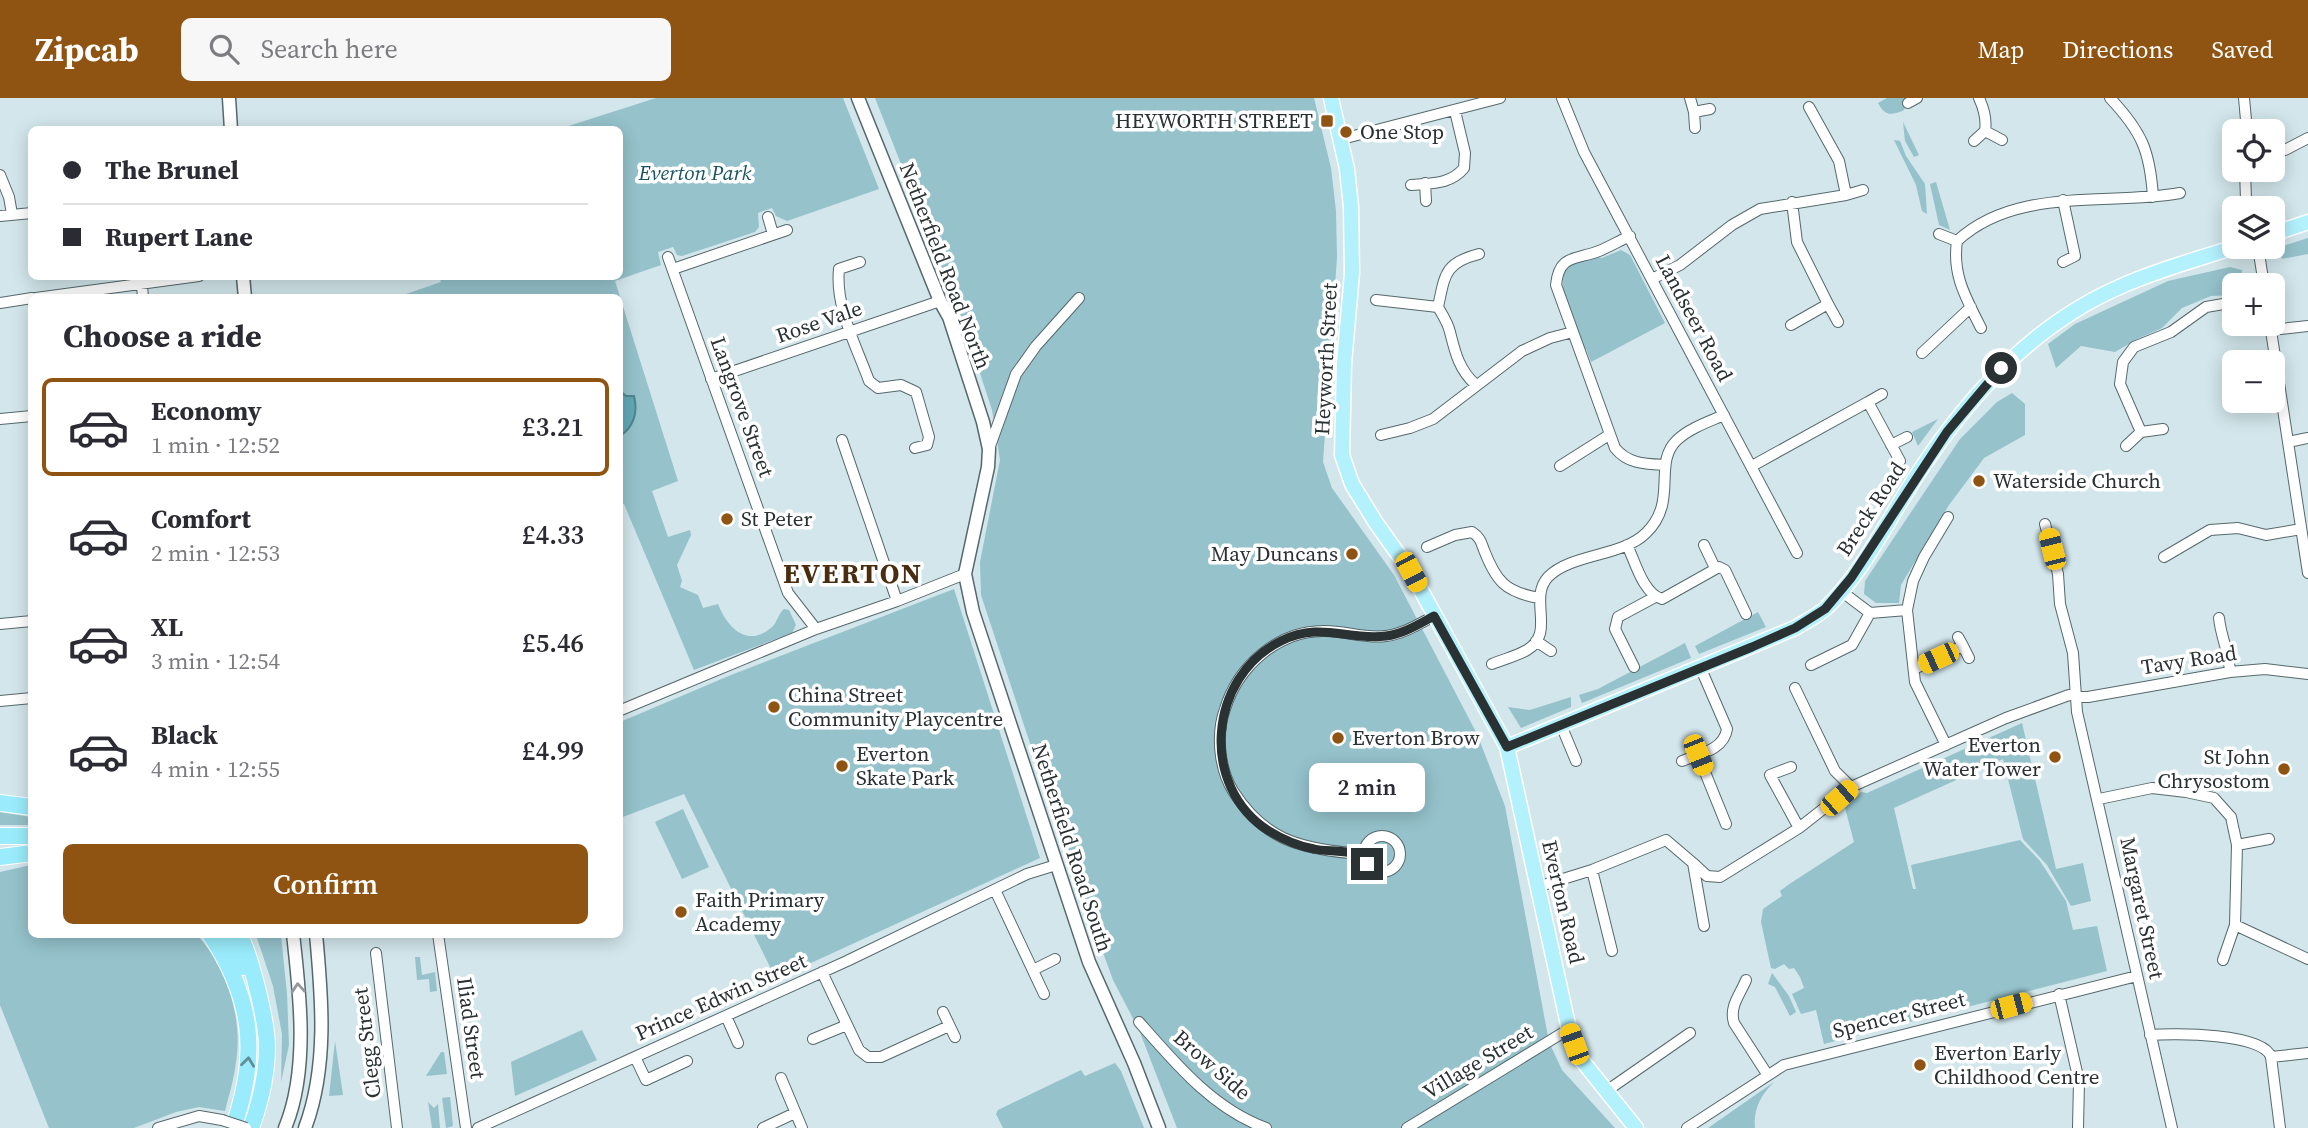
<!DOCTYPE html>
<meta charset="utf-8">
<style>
body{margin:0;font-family:"Source Serif 4",serif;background:#f7f7f7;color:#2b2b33;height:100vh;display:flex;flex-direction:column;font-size:26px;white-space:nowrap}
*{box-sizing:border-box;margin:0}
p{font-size:23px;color:#7c7c81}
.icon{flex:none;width:38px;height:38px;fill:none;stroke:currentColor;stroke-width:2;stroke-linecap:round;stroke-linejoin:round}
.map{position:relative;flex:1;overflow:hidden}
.sheet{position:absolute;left:28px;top:196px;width:595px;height:644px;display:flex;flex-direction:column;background:#fff;border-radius:10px;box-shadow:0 4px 18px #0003}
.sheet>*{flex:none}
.banner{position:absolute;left:28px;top:28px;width:595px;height:154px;border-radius:10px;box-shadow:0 4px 18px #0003;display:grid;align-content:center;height:154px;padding:0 35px;background:#fff}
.fabs{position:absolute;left:2222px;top:21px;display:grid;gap:14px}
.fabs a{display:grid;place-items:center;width:63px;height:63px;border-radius:10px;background:#fff;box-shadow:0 4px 18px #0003;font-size:35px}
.end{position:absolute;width:32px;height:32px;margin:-16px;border:9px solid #2a3133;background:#fff;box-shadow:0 0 0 4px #fff}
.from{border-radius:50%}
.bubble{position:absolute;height:49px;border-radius:10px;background:#fff;box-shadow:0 4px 18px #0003;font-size:23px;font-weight:600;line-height:49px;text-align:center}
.car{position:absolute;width:21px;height:42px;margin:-21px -10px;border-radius:9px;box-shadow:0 0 5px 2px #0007;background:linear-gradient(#f5c518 24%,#345 0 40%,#f5c518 0 76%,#345 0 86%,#f5c518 0)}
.banner b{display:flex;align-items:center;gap:24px;height:66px;font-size:26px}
.banner b+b{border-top:2px solid #e1e1e2}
.banner i{width:18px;height:18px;background:#2b2b33}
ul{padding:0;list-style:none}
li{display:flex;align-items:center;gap:21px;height:98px;margin:0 14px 10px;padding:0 21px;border:4px solid transparent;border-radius:10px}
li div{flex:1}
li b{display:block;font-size:26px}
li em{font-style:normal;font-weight:600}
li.active{border-color:#8f5412}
li>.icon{width:63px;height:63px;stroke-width:1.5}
h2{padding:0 35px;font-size:32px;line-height:84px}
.primary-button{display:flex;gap:14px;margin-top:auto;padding:14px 35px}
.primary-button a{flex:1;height:80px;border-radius:10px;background:#8f5412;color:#fff;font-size:28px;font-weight:600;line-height:80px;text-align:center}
header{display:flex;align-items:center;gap:42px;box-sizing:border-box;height:98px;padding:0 35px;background:#8f5412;color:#fff}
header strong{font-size:33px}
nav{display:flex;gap:38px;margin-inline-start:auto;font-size:24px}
.search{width:490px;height:63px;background:#f7f7f7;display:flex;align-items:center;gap:18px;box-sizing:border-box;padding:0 24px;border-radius:10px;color:#7c7c81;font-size:26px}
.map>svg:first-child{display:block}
</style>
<header>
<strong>Zipcab</strong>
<div class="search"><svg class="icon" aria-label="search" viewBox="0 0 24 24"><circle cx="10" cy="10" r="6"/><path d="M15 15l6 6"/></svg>Search here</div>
<nav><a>Map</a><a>Directions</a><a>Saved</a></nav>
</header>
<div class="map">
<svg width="2308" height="1030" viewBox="0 0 2308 1030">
<rect width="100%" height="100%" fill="#d2e6eb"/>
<path fill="#95c2cb" d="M656,0H843L879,91L787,123L776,118L772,110L758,115L759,129L755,134L682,158L677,157L673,149L658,154L661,167L615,183L678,383L652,393L668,439L690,432L691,437L677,467L682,483L680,489L698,497L703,510L718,506C727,529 747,551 772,529C777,525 778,516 784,511L789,512L796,527L792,535L694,572L624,406L620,407V200H406V196L441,184L439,179L620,178V32L559,31Z
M875,0H1314L1331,70L1336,113L1337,159L1323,364L1332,390L1394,477L1477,636L1505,708L1549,944L1562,972L1615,1030H1177L1139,932L1113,882L1061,739L981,497L980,464L1000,362L992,312L963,223Z
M1887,0H1907L1904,2L1906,7L1904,12C1891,18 1885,18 1878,5Z
M1903,24L1919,57L1914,59L1905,43Z
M1894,42L1900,43L1906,58L1925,86L1927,116L1922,113L1916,87Z
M1936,84L1950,132L1939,127L1930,86Z
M2308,140V156L2282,161L2280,149Z
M1621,152L1630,157L1665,225L1591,264L1586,251H1583C1576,229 1545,174 1577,164C1585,161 1595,157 1602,160Z
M2230,169L2242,172L2241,187H2235V194L2231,197L2211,198L2182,210L2162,230L2137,241L2115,254L2081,248L2056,270L2048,246L2075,226L2168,183Z
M2012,295L2025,306V337L1984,360L1949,407L1901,487L1899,505H1876L1864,496L1865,483L1960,341L1997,304Z
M1938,321L1918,348L1912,334Z
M954,491L1040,760L776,881L684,696L620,720V624L731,577Z
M1758,514L1766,529L1699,556L1695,548Z
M1685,545L1691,560L1582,605L1579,597L1598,591Z
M1571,599V609L1521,630L1508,609L1530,612Z
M2022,625L2056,771L2083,765L2091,803L2071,808L2047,767L2023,741L2003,661L1894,710L1913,791H1916L1911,767L2020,742L2040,763L2066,803L2073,832L2097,828L2107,873L1824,946L1816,912L1801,916L1792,896L1804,890L1800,879L1794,870L1789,871L1784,866L1775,871L1771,870L1761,824L1763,811L1782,798L1780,793L1788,787L1854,744L1845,710L1861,694L1867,695Z
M683,711L709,769L682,781L655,724Z
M0,714L31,719V727H0Z
M31,767L32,836L197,837C227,869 243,920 236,964C234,981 229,997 225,1013L199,1009L176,1014L134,1030H49L0,907V774Z
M256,837H281L287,896L289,947L281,984L282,936L273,888Z
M415,859H420L422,877L435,874L437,893L430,894L429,881L417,882Z
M1772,875L1789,898L1796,914L1790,918L1775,889L1768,886Z
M582,932L597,962L515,998L511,964Z
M335,943L343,997L329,998Z
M441,954H444L447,976L426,978Z
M1115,965L1121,973L1144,1030H1003L996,1016L998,1012L1081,972L1085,978Z
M1774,984C1761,997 1753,1011 1755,1030H1708Z
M450,999L453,1028L446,1030L442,1000Z
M428,1004L434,1010L438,1006L440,1030H432Z"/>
<path fill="#62a9b7" stroke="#51858f" stroke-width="2" d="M620,293L626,298H634C638,314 634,329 620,338L622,305Z"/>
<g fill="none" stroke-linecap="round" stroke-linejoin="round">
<defs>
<path id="minor" d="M1562,0L1584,54L1797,455
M1690,0L1694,14L1695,30
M2110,0C2142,34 2150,53 2153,99
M2244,0L2247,33
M1908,5L1917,0
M1694,14L1710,11
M1985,33L2002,42
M1342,41L1500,0
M1974,43L1985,33C1987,21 1984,11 1979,0
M2273,55L2285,52L2308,40
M2245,72L2246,102
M0,77L9,99L12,116
M1425,85L1426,103
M1411,87C1431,85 1450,87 1464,70L1465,55L1455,13
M1846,97L1863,92
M0,118L32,115
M768,119L773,136
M1939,136L1957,143
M1630,138C1619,143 1609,149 1599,153C1576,162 1559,156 1556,187L1615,350C1628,366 1645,366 1665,367
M2258,149L2264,187
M668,159L788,495L816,531
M860,164L839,171C835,209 856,247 869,283L878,290L901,287L916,294L929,339L927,347L915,350
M2063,164L2075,158L2063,102
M673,171L787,132
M1652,181L1680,167L1732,127L1760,111L1846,97L1839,63L1809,9
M142,187L143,200
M36,200L199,178
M1376,202L1438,209C1442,216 1448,225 1450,234C1455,254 1459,272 1476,287
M0,205L32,200
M1828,206L1838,224
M1438,209C1445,177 1444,165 1479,156
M2270,226L2308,475
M1791,227L1828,206L1797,144L1792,104
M1981,230C1966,200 1952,177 1957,143C2016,88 2108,108 2180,95
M2271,232L2308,228
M1922,255L1971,209
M711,281L940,203
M1868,304L1882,296
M0,321L32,318
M2141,334L2120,286L2123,264L2134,249L2171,234L2206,209L2235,204
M1381,337L1410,330L1433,321L1522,253L1550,240L1573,234
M842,342L897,503
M2288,344L2308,340
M1891,347L1907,339
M2126,348L2141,334L2163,331
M989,351L1016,276L1036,248L1079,200
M1560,368L1609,337
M1752,368L1868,304L1900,363
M2045,426L2058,476L2060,506L2073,555L2077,614L2172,1030
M1627,447C1635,463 1643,496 1662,501L1719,469L1725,472L1746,516
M1704,447L1715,470
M1427,449L1455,437L1472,434C1480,439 1481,444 1484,452C1496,483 1505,494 1539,500
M2164,459L2210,432L2238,430L2266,437L2301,431
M1841,493L1870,515L1907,512
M2219,520C2221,540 2229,553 2230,574
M0,526L32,523
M1958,539L1963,548
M1536,543L1551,553
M1492,566C1504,561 1517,558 1527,552C1556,535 1528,501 1548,479C1572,455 1622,459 1646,435C1679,403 1652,366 1677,342C1690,330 1708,324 1724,317
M1811,567L1852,547L1870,515
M1634,569L1615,531L1618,519L1655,499
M1914,571L1963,548L1969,560
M1795,590L1835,673L1851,689
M0,603L32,600
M621,612L816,531L897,503L965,476
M1561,627L1576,663
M1946,647L1915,584L1907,512L1913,483L1924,459L1948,419
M1698,657L1726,726
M1682,663C1699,656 1724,652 1727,631L1701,571
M1791,669L1770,677L1799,730
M2099,701L2152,690L2186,694L2214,700L2231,719L2237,747L2235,827L2223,862
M1364 756a18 18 0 1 1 36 0a18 18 0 1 1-36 0Z
M2237,747L2269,741
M1350,755C1297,750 1263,740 1233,693C1219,670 1216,636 1225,611C1238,569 1276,534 1322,533C1343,532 1364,541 1386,538C1403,536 1419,526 1434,518
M1693,765L1707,778L1720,779L1799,730L1851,689L2006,620L2069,597L2088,599L2230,574L2265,571L2308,576
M1592,772L1612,853
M1537,789L1592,772L1666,742L1693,765L1704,828
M995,792L1044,896
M2235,827L2308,861
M438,836L466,1030
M376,855L397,1030
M1033,872L1055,861
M822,874L859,952L868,959H881L949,928
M1746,882C1740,897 1729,908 1734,925L1767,976
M2059,896L2079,983L2078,1030
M943,914L955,939
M726,918L738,945
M1139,924C1175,965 1213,1011 1266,1030
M2150,937C2173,935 2264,935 2271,959L2308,955
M813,941L847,927
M635,959L646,982L687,963
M2271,959L2280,1030
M781,980L802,1030
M1605,994L1690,935
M158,1030L199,1018L222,1022
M478,1030L847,863L1027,776L1056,767
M763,1030L795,1015
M1407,1030L1569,931
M1687,1030L1784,967L2137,878"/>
<path id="tertiary" d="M229,0L231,32
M858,0L940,203L949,219L983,324L989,351L988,369L965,476L973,514L1089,864L1134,965L1159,1030
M243,178L245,200
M285,1030C309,972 300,897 293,836
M305,1030C328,969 322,900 316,836"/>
<path id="primary" d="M1331,0L1347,71L1351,109L1352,175L1344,266L1342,357L1352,386L1376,425L1411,474L1507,649L1569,931L1580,960L1636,1030
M2273,136L2308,124
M1507,649L1795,530C1805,524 1817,518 1826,510C1863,475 1891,416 1919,374C1971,295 2036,224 2124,187C2160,171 2198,161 2235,149"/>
<path id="trunk" d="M0,705L32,709
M0,738H32
M0,759L32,755
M210,836C253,901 259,957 233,1030
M226,836L243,869
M239,836C251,858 267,924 267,949C267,976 260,1005 251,1030"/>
</defs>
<use href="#minor" stroke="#56686c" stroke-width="12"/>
<use href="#tertiary" stroke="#56686c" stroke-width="15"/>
<use href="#primary" stroke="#fff" stroke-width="17"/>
<use href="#trunk" stroke="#fff" stroke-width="18"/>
<use href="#minor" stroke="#fff" stroke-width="10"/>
<use href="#tertiary" stroke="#fff" stroke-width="12"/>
<use href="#primary" stroke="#b3f1fd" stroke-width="14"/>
<use href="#trunk" stroke="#9aecfc" stroke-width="16"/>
<defs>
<path id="minor-bridge" d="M222,1022L246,1030"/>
</defs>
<use href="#minor-bridge" stroke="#56686c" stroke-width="12" stroke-linecap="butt"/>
<use href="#minor-bridge" stroke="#fff" stroke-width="10"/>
</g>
<defs><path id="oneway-chevron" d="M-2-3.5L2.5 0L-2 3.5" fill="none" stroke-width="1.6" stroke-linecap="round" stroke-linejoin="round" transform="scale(1.75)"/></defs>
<use stroke="#949899" href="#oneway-chevron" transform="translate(298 890) rotate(-94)"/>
<use stroke="#628e98" href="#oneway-chevron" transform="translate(248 964) rotate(-83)"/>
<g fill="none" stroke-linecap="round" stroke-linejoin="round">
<path stroke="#2a3133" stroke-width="9" d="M1367,766C1358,749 1330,755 1314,751C1298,748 1282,741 1269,733C1199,689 1208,579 1281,543C1321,523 1347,543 1386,538C1403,536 1419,526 1434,518L1507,649L1752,549L1795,530L1825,511L1851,480L1947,334L2001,270"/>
</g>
<g fill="#8f5412" stroke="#fff" stroke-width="2.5">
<rect x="1320" y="16" width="14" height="14" rx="3.5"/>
<circle cx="1346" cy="34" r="7"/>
<circle cx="1979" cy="383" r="7"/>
<circle cx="727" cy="421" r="7"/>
<circle cx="1352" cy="456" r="7"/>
<circle cx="774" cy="609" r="7"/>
<circle cx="1338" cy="640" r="7"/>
<circle cx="2055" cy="659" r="7"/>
<circle cx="842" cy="668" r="7"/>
<circle cx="2284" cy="671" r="7"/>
<circle cx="681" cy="814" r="7"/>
<circle cx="1920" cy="967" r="7"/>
</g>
<g text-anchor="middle" stroke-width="7" stroke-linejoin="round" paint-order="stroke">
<g font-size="21" fill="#2a3133" stroke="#fff" text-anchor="start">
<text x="1313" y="30" text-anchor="end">HEYWORTH STREET</text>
<text x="1360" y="41">One Stop</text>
<text x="1993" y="390">Waterside Church</text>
<text x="741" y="428">St Peter</text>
<text x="1338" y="463" text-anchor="end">May Duncans</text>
<text x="788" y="604">China Street<tspan x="788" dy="24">Community Playcentre</tspan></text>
<text x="1352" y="647">Everton Brow</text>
<text x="2041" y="654" text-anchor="end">Everton<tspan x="2041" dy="24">Water Tower</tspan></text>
<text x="856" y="663">Everton<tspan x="856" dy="24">Skate Park</tspan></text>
<text x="2270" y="666" text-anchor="end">St John<tspan x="2270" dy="24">Chrysostom</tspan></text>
<text x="695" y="809">Faith Primary<tspan x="695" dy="24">Academy</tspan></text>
<text x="1934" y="962">Everton Early<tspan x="1934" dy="24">Childhood Centre</tspan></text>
</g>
<g font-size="21" font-style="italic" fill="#185560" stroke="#fff">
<text x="695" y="82">Everton Park</text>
</g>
<g font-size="21" fill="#2a3133" stroke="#fff">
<text transform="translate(945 168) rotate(69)" y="7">Netherfield Road North</text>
<text transform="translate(1694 220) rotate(62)" y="7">Landseer Road</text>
<text transform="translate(819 224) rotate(-19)" y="7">Rose Vale</text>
<text transform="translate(1326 261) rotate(-87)" y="7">Heyworth Street</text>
<text transform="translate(742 309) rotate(70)" y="7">Langrove Street</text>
<text transform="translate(1871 411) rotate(-57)" y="7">Breck Road</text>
<text transform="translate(2189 562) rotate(-9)" y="7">Tavy Road</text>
<text transform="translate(1072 750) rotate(72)" y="7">Netherfield Road South</text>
<text transform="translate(1563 804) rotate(77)" y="7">Everton Road</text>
<text transform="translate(2142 810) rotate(78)" y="7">Margaret Street</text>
<text transform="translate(721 899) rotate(-24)" y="7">Prince Edwin Street</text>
<text transform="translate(1899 917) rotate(-14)" y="7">Spencer Street</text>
<text transform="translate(471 930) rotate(82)" y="7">Iliad Street</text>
<text transform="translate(367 945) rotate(-97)" y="7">Clegg Street</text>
<text transform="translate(1478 964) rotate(-31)" y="7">Village Street</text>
<text transform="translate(1212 967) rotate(41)" y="7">Brow Side</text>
</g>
<g font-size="28" font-weight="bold" letter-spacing="2" fill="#4a2d10" stroke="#fff">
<text x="853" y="485">EVERTON</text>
</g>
</g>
</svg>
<div class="fabs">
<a><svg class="icon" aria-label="locate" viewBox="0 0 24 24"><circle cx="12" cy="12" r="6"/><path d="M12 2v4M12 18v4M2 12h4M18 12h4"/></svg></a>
<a><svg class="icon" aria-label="layers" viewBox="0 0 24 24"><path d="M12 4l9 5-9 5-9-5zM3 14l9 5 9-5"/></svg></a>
<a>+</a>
<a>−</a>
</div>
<i class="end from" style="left:2001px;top:270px"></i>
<i class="end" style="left:1367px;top:766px"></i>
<div class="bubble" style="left:1309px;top:665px;width:116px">2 min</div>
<i class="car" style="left:2052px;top:451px;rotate:346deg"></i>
<i class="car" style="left:1411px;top:474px;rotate:152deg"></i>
<i class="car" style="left:1938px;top:560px;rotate:245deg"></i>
<i class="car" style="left:1698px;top:657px;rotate:158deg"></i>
<i class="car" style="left:1839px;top:700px;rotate:49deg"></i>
<i class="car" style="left:2011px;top:908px;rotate:75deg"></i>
<i class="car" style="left:1574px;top:946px;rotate:340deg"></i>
<div class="banner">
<b><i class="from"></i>The Brunel</b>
<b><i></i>Rupert Lane</b>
</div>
<section class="sheet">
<h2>Choose a ride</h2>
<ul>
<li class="active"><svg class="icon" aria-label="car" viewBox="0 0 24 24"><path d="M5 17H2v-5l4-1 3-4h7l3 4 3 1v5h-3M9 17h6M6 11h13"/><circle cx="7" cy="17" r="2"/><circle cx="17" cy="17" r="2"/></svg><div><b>Economy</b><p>1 min · 12:52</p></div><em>£3.21</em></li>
<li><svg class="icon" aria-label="car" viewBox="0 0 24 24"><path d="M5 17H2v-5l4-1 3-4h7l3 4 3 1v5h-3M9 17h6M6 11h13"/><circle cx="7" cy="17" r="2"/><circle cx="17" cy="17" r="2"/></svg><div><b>Comfort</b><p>2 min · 12:53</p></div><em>£4.33</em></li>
<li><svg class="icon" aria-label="car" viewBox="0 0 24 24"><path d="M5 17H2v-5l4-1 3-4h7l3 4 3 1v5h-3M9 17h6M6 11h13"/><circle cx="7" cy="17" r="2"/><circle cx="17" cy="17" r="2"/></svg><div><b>XL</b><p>3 min · 12:54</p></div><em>£5.46</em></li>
<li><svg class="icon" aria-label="car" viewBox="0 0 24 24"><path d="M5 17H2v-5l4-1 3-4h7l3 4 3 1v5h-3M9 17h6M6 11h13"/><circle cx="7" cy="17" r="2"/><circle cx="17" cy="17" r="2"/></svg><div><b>Black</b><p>4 min · 12:55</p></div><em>£4.99</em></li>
</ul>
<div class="primary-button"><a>Confirm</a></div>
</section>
</div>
